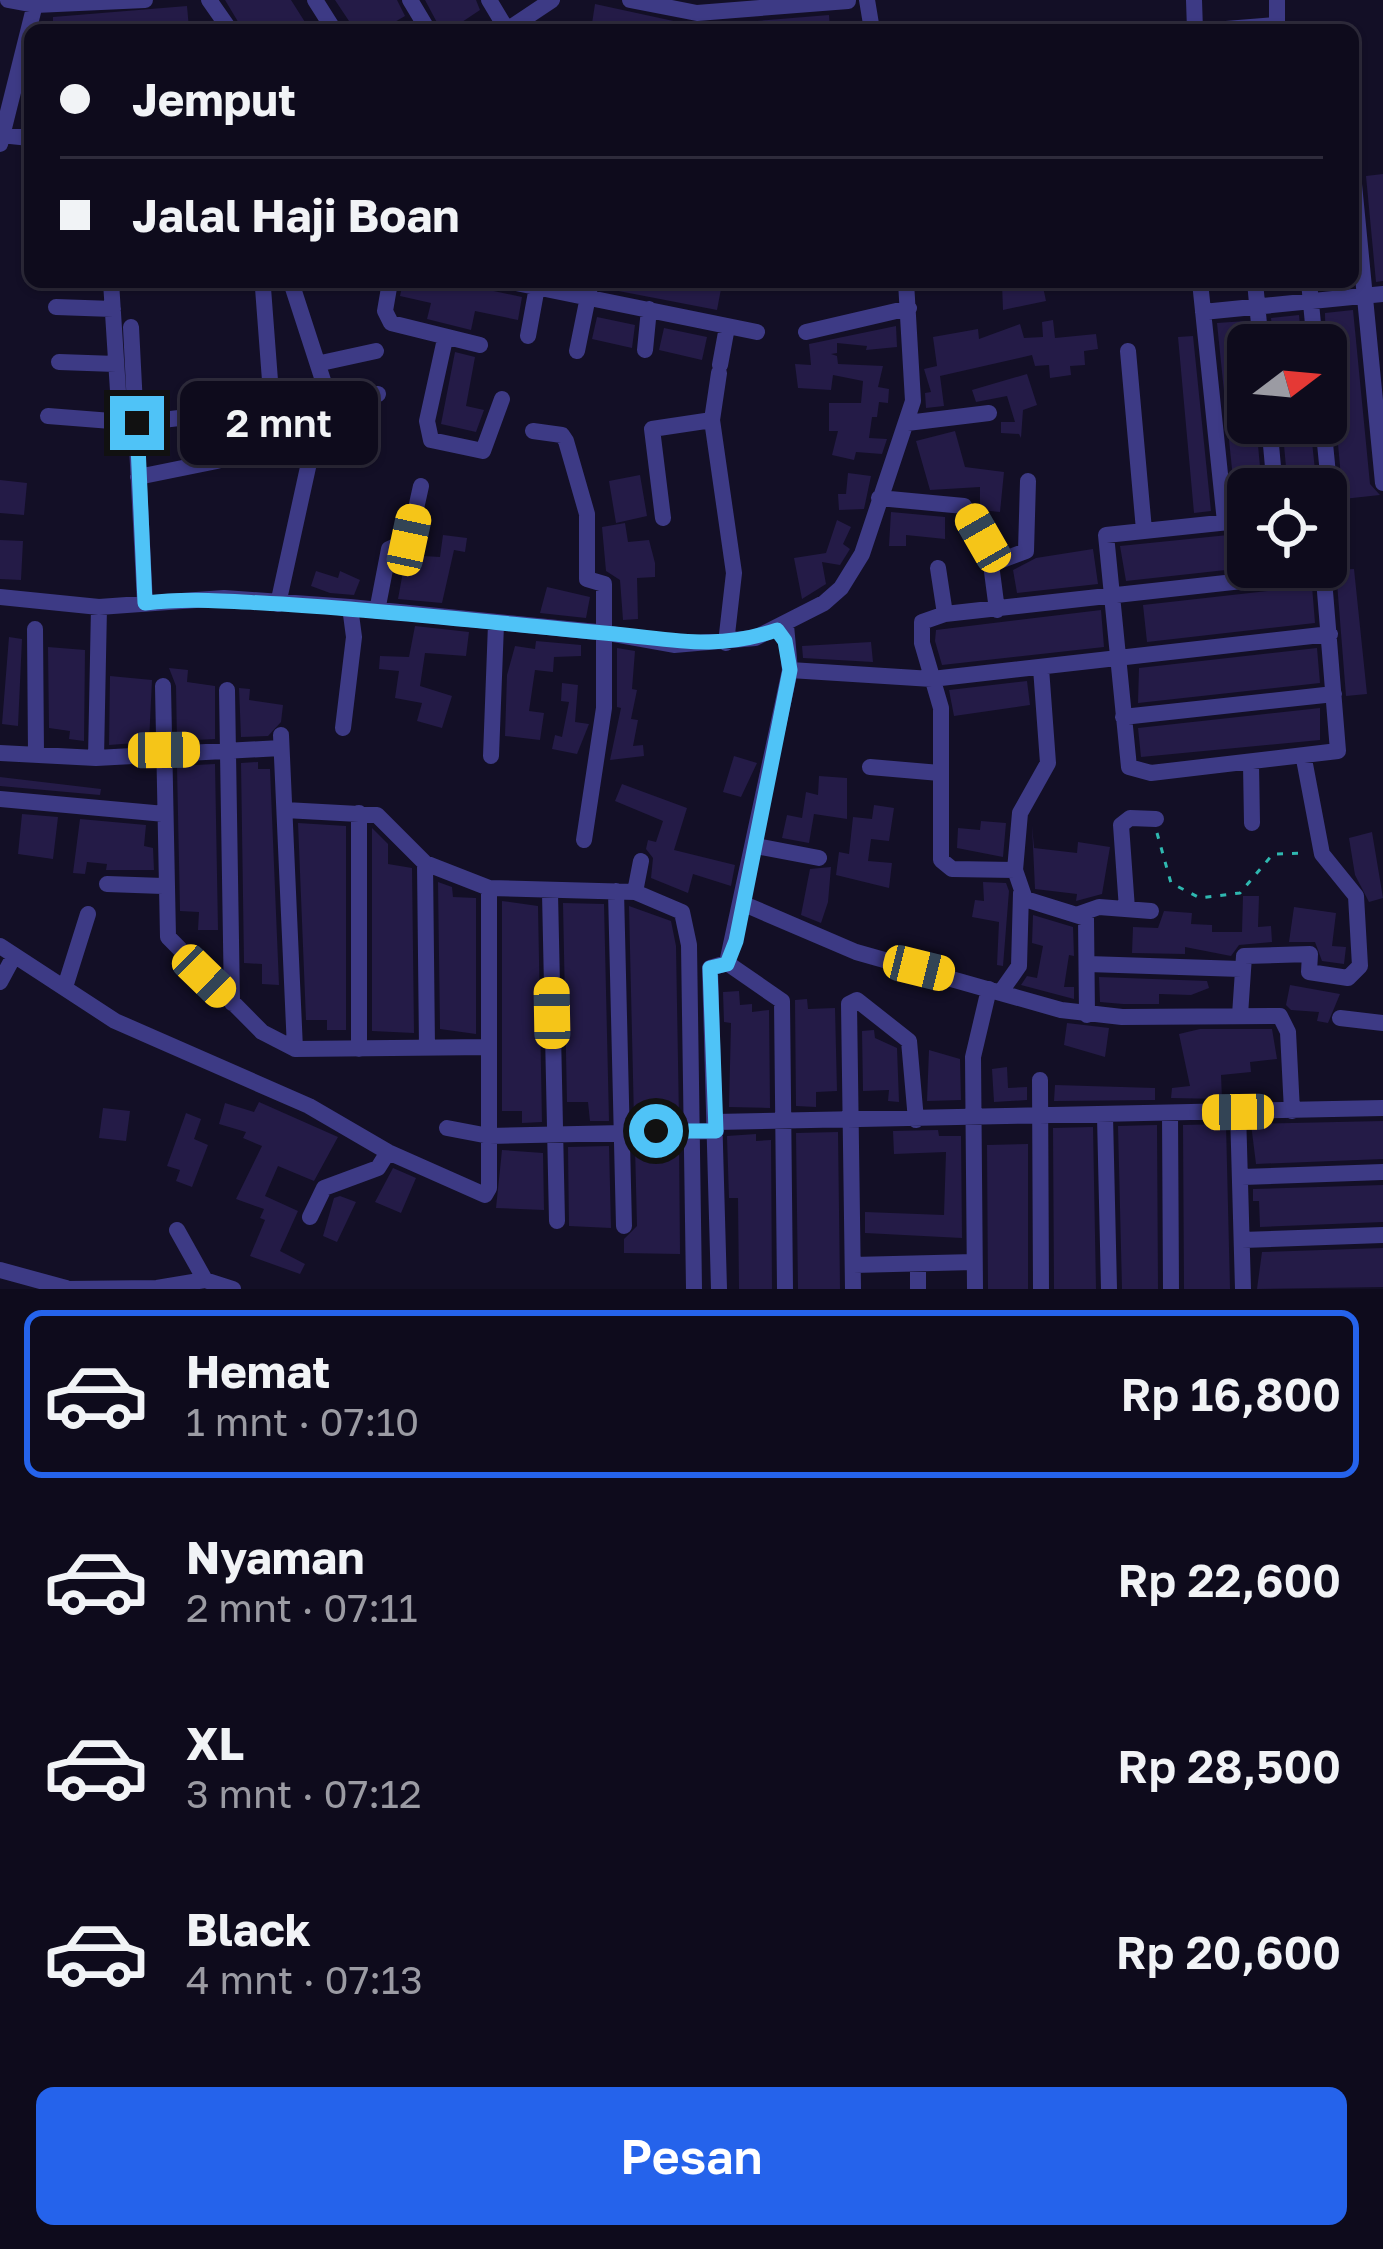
<!DOCTYPE html>
<html lang="id">
<meta charset="utf-8">
<style>
body{margin:0;font-family:"Golos Text",sans-serif;background:#171425;color:#f1f3f6;height:100vh;display:flex;flex-direction:column;font-size:45px;white-space:nowrap}
*{box-sizing:border-box;margin:0}
p{font-size:39px;color:#9b9ba3}
.icon{flex:none;width:66px;height:66px;fill:none;stroke:currentColor;stroke-width:2;stroke-linecap:round;stroke-linejoin:round}
.map{position:relative;height:1289px;overflow:hidden}
.sheet{display:flex;flex-direction:column;background:#0e0b1c;flex:1}
.sheet>*{flex:none}
.banner{position:absolute;left:24px;top:24px;width:1335px;height:264px;border-radius:18px;box-shadow:0 3px 9px #0004,0 0 0 3px #2e2b3b;display:grid;align-content:center;height:264px;padding:0 36px;background:#0e0b1c}
.needle{width:78px;rotate:74deg}
.fabs{position:absolute;left:1227px;top:324px;display:grid;gap:24px}
.fabs a{display:grid;place-items:center;width:120px;height:120px;border-radius:18px;background:#0e0b1c;box-shadow:0 3px 9px #0004,0 0 0 3px #2e2b3b;font-size:60px}
.end{position:absolute;width:54px;height:54px;margin:-27px;border:15px solid #4fc3f7;background:#111;box-shadow:0 0 0 6px #111}
.from{border-radius:50%}
.bubble{position:absolute;height:84px;border-radius:18px;background:#0e0b1c;box-shadow:0 3px 9px #0004,0 0 0 3px #2e2b3b;font-size:39px;font-weight:600;line-height:84px;text-align:center}
.car{position:absolute;width:36px;height:72px;margin:-36px -18px;border-radius:15px;box-shadow:0 0 9px 3px #0007;background:linear-gradient(#f5c518 24%,#345 0 40%,#f5c518 0 76%,#345 0 86%,#f5c518 0)}
.banner b{display:flex;align-items:center;gap:42px;height:114px;font-size:45px}
.banner b+b{border-top:3px solid #2e2b3b}
.banner i{width:30px;height:30px;background:#f1f3f6}
ul{padding:21px 0 0;list-style:none}
li{display:flex;align-items:center;gap:36px;height:168px;margin:0 24px 18px;padding:0 12px;border:6px solid transparent;border-radius:18px}
li div{flex:1}
li b{display:block;font-size:45px}
li em{font-style:normal;font-weight:600}
li.selected{border-color:#2563eb}
li>.icon{width:108px;height:108px;stroke-width:1.5}
.button{display:flex;gap:24px;margin-top:auto;padding:24px 36px}
.button a{flex:1;height:138px;border-radius:18px;background:#2563eb;color:#fff;font-size:48px;font-weight:600;line-height:138px;text-align:center}
.map>svg:first-child{display:block}
</style>
<div class="map">
<svg width="1383" height="1289" viewBox="0 0 1383 1289">
<rect width="100%" height="100%" fill="#130f26"/>
<path fill="#241b47" d="M225,0H291L310,30H243Z
M335,0H397L405,16L381,30H355Z
M425,0H476L480,10L450,30H441Z
M595,4L678,22L677,30H591Z
M187,6L189,28L53,30V17Z
M829,15L830,30H758L757,21Z
M1383,174V281L1376,282L1366,176Z
M403,282L456,283L522,297L518,320L475,311L471,330L427,319L431,303L400,296Z
M603,282H685L721,289L717,310L603,288Z
M1042,282L1046,301L1003,310L1002,284Z
M1353,310L1370,484L1380,495L1343,499L1336,422L1327,411L1325,313Z
M1299,315L1302,345H1274L1271,318Z
M597,317L635,325L632,348L592,339Z
M1053,320L1055,338L1096,334L1098,349L1084,351L1085,365L1070,366L1071,375L1050,378L1049,365L1035,366L1032,355L940,376L944,406L926,408L925,393L931,392L924,369L937,366L933,337L978,329L979,339L1020,324L1024,338L1043,337L1042,322Z
M1246,321L1248,423H1256L1262,489H1248V507L1236,508L1217,323Z
M896,326L897,347L866,350L867,346L837,343V353L831,354L837,356L838,364L883,366L878,387L889,389L888,403L879,402L877,417H872L869,438L887,439L882,454L856,452L854,460L832,455L838,431H829V403H861L863,381L833,375L831,390L798,388L795,364L811,365L809,344Z
M664,328L707,337L702,360L659,350Z
M1193,336L1211,511L1194,513L1178,337Z
M455,352L475,357L466,406L484,410L476,432L441,424Z
M1027,374L1037,405L1023,410L1021,438L1019,434L1001,433V422H1015L1007,396L976,402L972,390Z
M1282,423H1310L1317,489H1288Z
M955,431L965,467L1004,472L1000,512L980,510V487L930,490L916,441Z
M848,473L871,476L864,509L839,510L838,494H846Z
M640,475L647,516L616,523L609,481Z
M0,480L27,483L24,515L0,513Z
M891,512L945,517V539L906,535V546H889Z
M837,520L851,527L843,544L850,549L840,565L822,562L826,584L802,599L794,558L826,553Z
M625,523L628,542L649,540L655,563V577L637,578L638,619L623,620L620,580L606,571L602,527Z
M1248,533V567H1253L1126,581L1120,546Z
M443,535L467,538L465,552L454,550L442,603L398,599L406,555L440,557Z
M0,540L23,541L21,580L0,579Z
M1093,549L1098,584L1017,593L1013,570L1036,558Z
M1354,569L1367,694L1346,696L1336,570Z
M316,571L338,578L340,571L360,580L354,595L330,593L311,586Z
M1312,586L1315,623L1147,642L1143,605Z
M547,587L590,597L586,618L540,613Z
M1101,610L1104,647L942,665L935,641L936,630Z
M415,626L469,632L466,656L425,653L420,686L452,696L442,728L417,721L422,703L395,698L399,671L379,669L380,656L409,657Z
M9,637L22,639L18,726L2,724Z
M536,641L581,645V656L554,657L553,672L535,670L529,711L544,713L540,740L505,736L507,675L515,646L535,649Z
M871,642L873,662L803,658L802,646Z
M48,647L85,650L84,741L69,739L70,731L49,728Z
M617,648L635,651L632,689L637,690L631,719L638,720L633,746L643,745L644,756L610,760L621,708L617,707Z
M1317,648L1320,683L1138,703L1139,668Z
M169,668L188,670L187,682L215,686V739L177,741L176,686Z
M110,676L152,680L149,742L109,745Z
M1027,681L1030,705L954,716L949,690Z
M562,683L578,685L575,722L589,724L577,754L552,749L555,735L562,737L569,702L561,701Z
M239,688L250,689L249,700L283,705L281,722L268,736L241,737Z
M1320,708V740L1141,757L1138,728Z
M734,756L757,763L741,797L723,792Z
M258,762V769H270L279,985L262,984V964L244,963L241,763Z
M215,764L218,930H198L199,912L180,911L177,766Z
M819,776L847,778V819L814,814L809,843L782,838L787,815L802,818L806,792L818,795Z
M0,777L101,789L100,795L0,786Z
M622,784L687,808L674,850L735,865L731,886L693,874L688,893L651,878L653,858L646,849L648,840L656,842L663,821L615,801Z
M874,805L894,808L889,841L871,839L868,861L892,863L889,888L836,875L839,852L849,854L853,817L872,819Z
M22,814L58,817L53,859L18,854Z
M80,819L146,825L144,846L153,848L154,870H106L107,864L87,862L85,874L73,873Z
M981,821L1006,823L1003,857L957,848L958,828L980,830Z
M298,823L346,826V1030H327V1020H306Z
M1032,825L1034,848L1077,853L1078,842L1110,847L1102,894L1076,901L1077,894L1035,889Z
M372,828L388,844V864L412,868L414,1033L372,1031Z
M1372,832L1383,898L1369,902L1355,875L1349,838Z
M831,867L828,902L821,923L801,915L810,869Z
M438,882L452,887L453,897L476,898V1034L440,1029Z
M983,882L1006,883L1009,891L1003,966L997,965L999,922L972,917L975,900L984,901Z
M1243,896H1259L1258,927L1271,926L1272,942L1239,945L1231,956L1185,947V954L1132,953L1133,927L1158,928L1164,911L1192,913L1191,924L1212,925V932H1242Z
M502,901L538,906L542,1122L522,1123V1111H502Z
M563,903L604,904L609,1121H590L588,1102H567Z
M629,906L671,921L676,946L679,1119L634,1120Z
M1294,907L1336,913L1332,946L1346,947L1344,964L1322,961L1315,942H1289Z
M1033,915L1073,927L1074,956L1069,955L1064,987H1074V999L1021,985L1027,976L1037,978L1043,946L1032,943Z
M1099,977L1207,981L1209,988L1191,995L1159,994V1004H1123L1100,1002Z
M1290,985L1340,994L1328,1023L1317,1021L1319,1012L1291,1010L1286,1005Z
M739,991L740,1005L752,1004V1012L769,1010L770,1108L729,1107L731,1023L724,1022L723,992Z
M807,999L808,1009L835,1008L837,1091L816,1092V1107L796,1106L795,1000Z
M1067,1023L1109,1028L1105,1057L1064,1045Z
M1200,1029H1272L1277,1059L1250,1062L1251,1072L1221,1075L1222,1099L1171,1098L1172,1088L1190,1086L1179,1034Z
M874,1030L875,1038L897,1048L899,1102L888,1101L889,1090L863,1091L862,1031Z
M929,1050L960,1059L961,1100L927,1101Z
M1007,1067L1008,1088L1027,1087V1100L994,1102L992,1069Z
M1055,1085L1155,1088V1100L1054,1101Z
M259,1102L338,1137L314,1181L278,1166L265,1196L298,1211L280,1251L305,1264L300,1274L250,1256L265,1220L260,1218L264,1209L236,1199L262,1146L243,1138L246,1132L219,1124L225,1103L254,1112Z
M103,1108L130,1111L126,1141L99,1138Z
M186,1113L201,1119L194,1139L208,1145L192,1187L176,1181L180,1170L167,1166Z
M1383,1121V1159L1256,1164L1251,1124Z
M1226,1124L1230,1289H1184L1183,1125Z
M1157,1125L1158,1289H1122L1118,1126Z
M1093,1127L1096,1289H1054L1053,1128Z
M938,1130L939,1136H961L962,1238L865,1233V1212L944,1215L946,1152L894,1154L893,1131Z
M838,1132L840,1289H798L796,1133Z
M756,1134V1141L771,1140L772,1289H739L738,1198H729L727,1136Z
M1028,1144V1289H988L987,1145Z
M679,1145L680,1254L624,1253V1239L637,1226L635,1146Z
M609,1146L611,1228L569,1226L568,1147Z
M502,1150L543,1153L544,1210L496,1208Z
M393,1168L416,1178L401,1213L375,1202Z
M1383,1185V1222L1260,1227L1259,1201H1253V1189Z
M340,1196L356,1202L337,1242L323,1236L334,1198Z
M1383,1248V1287L1257,1289L1262,1252Z"/>
<g fill="none" stroke-linecap="round" stroke-linejoin="round">
<path stroke="#2fb8b0" stroke-width="3" stroke-dasharray="6 9" stroke-linecap="butt" d="M1157,833L1171,883L1200,898L1240,893L1273,854L1307,853"/>
<path stroke="#3d3a85" stroke-width="16" d="M8,0L35,5L145,0
M209,0L230,30
M315,0L334,30
M410,0L428,30
M489,0L507,30
M630,0L697,13L848,1
M867,0L872,30
M1194,0L1195,30
M1226,29L1277,25
M507,30L552,0
M1277,30V0
M0,135L30,138
M0,144L36,0
M1353,174L1383,483
M111,282L120,422
M390,282L385,311L391,323L480,345
M511,282L757,332
M1200,282L1225,522
M1255,282L1261,345
M1309,282L1315,345
M56,307L113,309
M1203,312L1383,294
M131,327L145,603
M806,332L909,308
M528,336L537,287
M445,339L427,421L431,440L483,451L502,399
M645,350L649,309
M577,351L591,282
M1128,351L1144,530
M59,362L116,364
M321,363L376,351
M720,365L727,327
M330,402L378,394
M48,416L137,423L272,407L263,288
M712,420L719,373
M907,423L989,413
M1269,423L1275,489
M1323,423L1331,505L1326,513
M533,431L562,435L566,441L587,514V579L604,584V708L584,840
M138,477L217,461
M879,498L964,506L993,561
M663,518L652,429L712,420L734,573L726,643
M1248,520L1106,535L1129,767L1151,773L1338,751L1323,567
M938,568L945,614
M0,597L99,607L224,598L350,607L607,633L674,645L755,638L824,603L841,588L862,554L913,401L906,282
M278,604L312,449L330,402L291,282
M997,610L991,564L1026,551L1028,481
M377,611L389,549L409,540L421,486
M35,629L36,754
M790,670L932,679L1330,634
M163,686L168,937L262,1032L295,1049
M227,690L232,1003
M1123,717L1334,694
M343,728L354,637L350,607
M281,735L295,1049L489,1047
M0,753L96,758L281,748
M491,756L496,624
M96,758L99,607
M1251,764L1252,823
M870,767L940,773
M0,799L165,814
M285,810L377,815L425,863L489,888L635,892L682,912L689,945L694,1289
M359,813V1049
M756,846L819,858
M425,863L427,1048
M1015,870L1020,813L1048,763L1041,668
M107,884L163,886
M616,891L624,1226
M635,892L641,861
M550,893L557,1221
M744,904L856,952L1061,1010L1122,1017L1280,1016L1288,1032L1292,1111
M1127,909L1121,825L1130,818L1156,819
M1079,914L1099,907L1151,911
M0,946L115,1021L309,1106L388,1152L485,1195L489,1188V888
M727,963L782,1001L785,1289
M1088,964L1241,969
M710,968L727,963L790,670L786,625
M710,968L719,1289
M0,982L14,956
M65,987L88,914
M1000,993L1019,966L1021,893
M1087,1015L1086,918L1025,899L1015,870L952,869L941,860V708L922,643V622L945,614L1324,572
M1240,1015L1244,956L1310,954L1309,972L1348,978L1360,966L1356,896L1322,854L1304,759
M1340,1018L1383,1023
M1040,1080L1041,1289
M1238,1111L1243,1289
M1170,1113L1171,1289
M1105,1116L1109,1289
M715,1122L1383,1108
M447,1128L489,1136L716,1131
M1242,1177L1383,1172
M310,1217L324,1188L378,1168L388,1152
M177,1230L205,1280
M1242,1240L1383,1235
M853,1265L974,1262
M918,1265V1289
M0,1270L66,1288
M65,1289L157,1288L205,1280L233,1289
M853,1289L849,1004L857,1000L909,1041L916,1120
M975,1289L973,1057L989,989"/>
</g>
<g fill="none" stroke-linecap="round" stroke-linejoin="round">
<path stroke="#4fc3f7" stroke-width="15" d="M137,423L145,603C192,597 235,602 282,604C390,611 497,623 604,633C669,638 711,652 777,630L785,641L790,670L736,941L727,964L710,968L716,1131H656"/>
</g>
</svg>
<div class="fabs">
<a><svg class="needle" viewBox="-14 -14 28 28"><path d="M0-13l5 13h-10z" fill="#e53935"/><path d="M0 13l5-13h-10z" fill="#9b9ba3"/></svg></a>
<a><svg class="icon" aria-label="locate" viewBox="0 0 24 24"><circle cx="12" cy="12" r="6"/><path d="M12 2v4M12 18v4M2 12h4M18 12h4"/></svg></a>
</div>
<i class="end from" style="left:656px;top:1131px"></i>
<i class="end" style="left:137px;top:423px"></i>
<div class="bubble" style="left:180px;top:381px;width:198px">2 mnt</div>
<i class="car" style="left:983px;top:538px;rotate:330deg"></i>
<i class="car" style="left:409px;top:540px;rotate:12deg"></i>
<i class="car" style="left:164px;top:750px;rotate:89deg"></i>
<i class="car" style="left:919px;top:968px;rotate:104deg"></i>
<i class="car" style="left:204px;top:976px;rotate:134deg"></i>
<i class="car" style="left:552px;top:1013px;rotate:359deg"></i>
<i class="car" style="left:1238px;top:1112px;rotate:269deg"></i>
<div class="banner">
<b><i class="from"></i>Jemput</b>
<b><i></i>Jalal Haji Boan</b>
</div>
</div>
<section class="sheet">
<ul>
<li class="selected"><svg class="icon" aria-label="car" viewBox="0 0 24 24"><path d="M5 17H2v-5l4-1 3-4h7l3 4 3 1v5h-3M9 17h6M6 11h13"/><circle cx="7" cy="17" r="2"/><circle cx="17" cy="17" r="2"/></svg><div><b>Hemat</b><p>1 mnt · 07:10</p></div><em>Rp 16,800</em></li>
<li><svg class="icon" aria-label="car" viewBox="0 0 24 24"><path d="M5 17H2v-5l4-1 3-4h7l3 4 3 1v5h-3M9 17h6M6 11h13"/><circle cx="7" cy="17" r="2"/><circle cx="17" cy="17" r="2"/></svg><div><b>Nyaman</b><p>2 mnt · 07:11</p></div><em>Rp 22,600</em></li>
<li><svg class="icon" aria-label="car" viewBox="0 0 24 24"><path d="M5 17H2v-5l4-1 3-4h7l3 4 3 1v5h-3M9 17h6M6 11h13"/><circle cx="7" cy="17" r="2"/><circle cx="17" cy="17" r="2"/></svg><div><b>XL</b><p>3 mnt · 07:12</p></div><em>Rp 28,500</em></li>
<li><svg class="icon" aria-label="car" viewBox="0 0 24 24"><path d="M5 17H2v-5l4-1 3-4h7l3 4 3 1v5h-3M9 17h6M6 11h13"/><circle cx="7" cy="17" r="2"/><circle cx="17" cy="17" r="2"/></svg><div><b>Black</b><p>4 mnt · 07:13</p></div><em>Rp 20,600</em></li>
</ul>
<div class="button"><a>Pesan</a></div>
</section>
